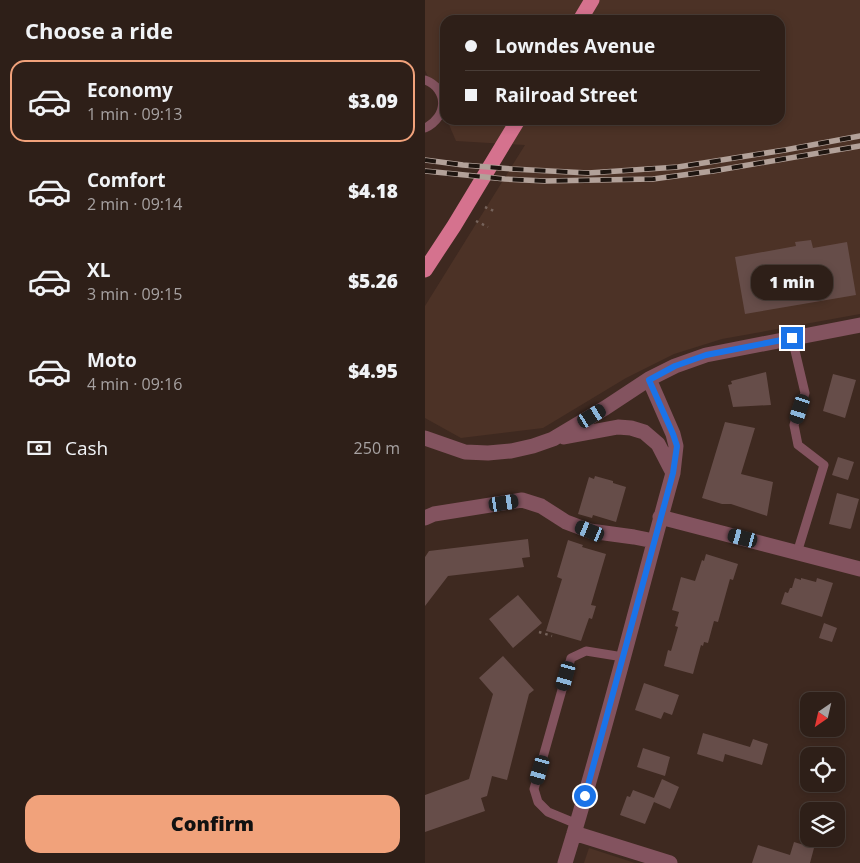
<!DOCTYPE html>
<meta charset="utf-8">
<style>
body{margin:0;font-family:"Open Sans",sans-serif;background:#362721;color:#f1f3f6;height:100vh;display:flex;flex-direction:column;font-size:19px;white-space:nowrap}
*{box-sizing:border-box;margin:0}
p{font-size:16px;color:#a7a2a2}
.icon{flex:none;width:28px;height:28px;fill:none;stroke:currentColor;stroke-width:2;stroke-linecap:round;stroke-linejoin:round}
.map{position:relative;flex:1;overflow:hidden}
.sheet{display:flex;flex-direction:column;background:#2e1f18;width:425px}
.sheet>*{flex:none}
.top-card{position:absolute;left:15px;top:15px;width:345px;height:110px;border-radius:15px;box-shadow:0 2px 8px #0003,0 0 0 1px #493d37;display:grid;align-content:center;height:110px;padding:0 25px;background:#2e1f18}
.needle{width:32px;rotate:214deg}
.fabs{position:absolute;left:375px;top:692px;display:grid;gap:10px}
.fabs a{display:grid;place-items:center;width:45px;height:45px;border-radius:10px;background:#2e1f18;box-shadow:0 2px 8px #0003,0 0 0 1px #493d37;font-size:25px}
.end{position:absolute;width:22px;height:22px;margin:-11px;border:6px solid #1a73e8;background:#fff;box-shadow:0 0 0 2px #fff}
.from{border-radius:50%}
.bubble{position:absolute;height:35px;border-radius:15px;background:#2e1f18;box-shadow:0 2px 8px #0003,0 0 0 1px #493d37;font-size:16px;font-weight:800;line-height:35px;text-align:center}
.car{position:absolute;width:15px;height:30px;margin:-15px -8px;border-radius:6px;box-shadow:0 0 4px 1px #0007;background:linear-gradient(#222 24%,#8ab4d8 0 40%,#222 0 76%,#8ab4d8 0 86%,#222 0)}
.top-card b{display:flex;align-items:center;gap:18px;height:48px;font-size:19px}
.top-card b+b{border-top:1px solid #493d37}
.top-card i{width:12px;height:12px;background:#f1f3f6}
ul{padding:0;list-style:none}
li{display:flex;align-items:center;gap:15px;height:82px;margin:0 10px 8px;padding:0 15px;border:2px solid transparent;border-radius:15px}
li div{flex:1}
li b{display:block;font-size:19px}
li em{font-style:normal;font-weight:800}
li.on{border-color:#f1a27b}
li>.icon{width:45px;height:45px;stroke-width:1.5}
h2{padding:0 25px;font-size:22px;line-height:60px}
.pay{display:flex;align-items:center;gap:12px;height:55px;padding:0 25px;font-size:19px}
.pay p{margin-inline-start:auto}
.button{display:flex;gap:10px;margin-top:auto;padding:10px 25px}
.button a{flex:1;height:58px;border-radius:15px;background:#f1a27b;color:#111;font-size:20px;font-weight:800;line-height:58px;text-align:center}
main{display:flex;flex:1;min-height:0}
.map>svg:first-child{display:block}
</style>
<main>
<section class="sheet">
<h2>Choose a ride</h2>
<ul>
<li class="on"><svg class="icon" aria-label="car" viewBox="0 0 24 24"><path d="M5 17H2v-5l4-1 3-4h7l3 4 3 1v5h-3M9 17h6M6 11h13"/><circle cx="7" cy="17" r="2"/><circle cx="17" cy="17" r="2"/></svg><div><b>Economy</b><p>1 min · 09:13</p></div><em>$3.09</em></li>
<li><svg class="icon" aria-label="car" viewBox="0 0 24 24"><path d="M5 17H2v-5l4-1 3-4h7l3 4 3 1v5h-3M9 17h6M6 11h13"/><circle cx="7" cy="17" r="2"/><circle cx="17" cy="17" r="2"/></svg><div><b>Comfort</b><p>2 min · 09:14</p></div><em>$4.18</em></li>
<li><svg class="icon" aria-label="car" viewBox="0 0 24 24"><path d="M5 17H2v-5l4-1 3-4h7l3 4 3 1v5h-3M9 17h6M6 11h13"/><circle cx="7" cy="17" r="2"/><circle cx="17" cy="17" r="2"/></svg><div><b>XL</b><p>3 min · 09:15</p></div><em>$5.26</em></li>
<li><svg class="icon" aria-label="car" viewBox="0 0 24 24"><path d="M5 17H2v-5l4-1 3-4h7l3 4 3 1v5h-3M9 17h6M6 11h13"/><circle cx="7" cy="17" r="2"/><circle cx="17" cy="17" r="2"/></svg><div><b>Moto</b><p>4 min · 09:16</p></div><em>$4.95</em></li>
</ul>
<div class="pay"><svg class="icon" aria-label="cash" viewBox="0 0 24 24"><path d="M3 7h18v10H3z"/><circle cx="12" cy="12" r="2"/></svg>Cash<p>250 m</p></div>
<div class="button"><a>Confirm</a></div>
</section>
<div class="map">
<svg width="435" height="863" viewBox="0 0 435 863">
<rect width="100%" height="100%" fill="#3e2920"/>
<path fill="#4c3226" d="M0,0H435V314L297,339L249,354L201,378L118,428L36,438L0,418V306L100,145L31,141L22,120H355V20H20V115L0,70Z
M164,848L210,863H159Z"/>
<path fill="#664d49" d="M386,240L388,248L422,242L431,295L320,314L310,257L371,246L370,242Z
M341,372L346,405L308,407L303,385L307,384L306,381Z
M408,374L431,380L420,418L398,411Z
M300,422L330,428L316,474L348,482L342,516L306,504H297L277,498Z
M413,457L429,462L423,480L407,475Z
M170,476L188,481V483L201,487L191,522L168,515L167,518L153,514L164,477L169,479Z
M412,493L434,499L426,528L425,529L404,524Z
M103,539L105,557L97,558L99,567L23,576L0,606V557L4,551Z
M143,540L158,545L157,547L181,554L166,605L171,606L167,619L164,618L156,641L121,631L137,579L132,577Z
M281,554L313,564L308,580L305,579L293,622L289,621L283,643L279,642L278,646L276,645L268,674L239,666L243,650L246,651L253,627L250,626L254,612L247,610L256,577L270,581L277,560L279,561Z
M370,578L376,580V578L391,582L392,578L408,583L397,617L356,604L360,592L363,593L365,588H367Z
M93,595L117,623L88,648L64,619Z
M399,623L412,628L407,642L394,638Z
M78,656L109,690L104,694L82,780L67,776L62,796L56,798L60,811L0,832V795L44,779L68,694L54,678Z
M219,683L254,695L247,715L239,712L236,719L210,710Z
M278,733L325,747L328,739L343,744L337,765L300,754L298,762L272,754Z
M218,748L245,757L240,776L212,767Z
M237,779L254,787L245,809L229,802L220,824L195,815L202,796L205,797L208,790L229,798Z
M369,842L389,848L385,863H327L333,845L365,855Z"/>
<g fill="none" stroke-linecap="round" stroke-linejoin="round">
<path stroke="#76635b" stroke-width="2.5" stroke-dasharray="2.5 4" stroke-linecap="butt" d="M60,207L71,212
M51,221L63,227
M114,632L127,636"/>
<path stroke="#83535f" stroke-width="9" d="M0,80C24,89 23,117 0,128
M367,338L380,393L369,425L373,445L399,465L372,553
M152,824L123,812L113,802L109,789L146,658L161,651L198,657"/>
<path stroke="#83535f" stroke-width="15" d="M139,437L193,427L206,428L219,432L233,444L248,473
M0,438L40,452L63,453L86,451L108,446L128,439L180,408L224,379L250,366L281,355L435,325
M235,517L435,569
M0,518L9,514L97,500L116,506L141,522L165,531L209,537L229,541
M149,833L245,863
M140,863C180,734 212,603 248,473L251,446L248,434L224,379"/>
<path stroke="#d5728e" stroke-width="15" d="M155,20L167,0
M0,270L29,226L93,120"/>
<defs>
<path id="rail" d="M0,160L38,165L87,169L163,173L253,167L360,150L435,136
M0,171L80,179L120,181L228,179L288,171L435,146"/>
</defs>
<use href="#rail" stroke="#b2a199" stroke-width="5.5"/>
<use href="#rail" stroke="#1e1510" stroke-width="4" stroke-dasharray="11" stroke-linecap="butt"/>
</g>
<g fill="none" stroke-linecap="round" stroke-linejoin="round">
<path stroke="#1a73e8" stroke-width="6" d="M160,796L248,473L252,446L248,434L224,380L250,366L281,355L367,338"/>
</g>
</svg>
<div class="fabs">
<a><svg class="needle" viewBox="-14 -14 28 28"><path d="M0-13l5 13h-10z" fill="#e53935"/><path d="M0 13l5-13h-10z" fill="#a7a2a2"/></svg></a>
<a><svg class="icon" aria-label="locate" viewBox="0 0 24 24"><circle cx="12" cy="12" r="6"/><path d="M12 2v4M12 18v4M2 12h4M18 12h4"/></svg></a>
<a><svg class="icon" aria-label="layers" viewBox="0 0 24 24"><path d="M12 4l9 5-9 5-9-5zM3 14l9 5 9-5"/></svg></a>
</div>
<i class="end from" style="left:160px;top:796px"></i>
<i class="end" style="left:367px;top:338px"></i>
<div class="bubble" style="left:326px;top:265px;width:82px">1 min</div>
<i class="car" style="left:375px;top:409px;rotate:198deg"></i>
<i class="car" style="left:167px;top:416px;rotate:59deg"></i>
<i class="car" style="left:79px;top:503px;rotate:81deg"></i>
<i class="car" style="left:165px;top:531px;rotate:292deg"></i>
<i class="car" style="left:318px;top:538px;rotate:285deg"></i>
<i class="car" style="left:141px;top:676px;rotate:196deg"></i>
<i class="car" style="left:115px;top:770px;rotate:196deg"></i>
<div class="top-card">
<b><i class="from"></i>Lowndes Avenue</b>
<b><i></i>Railroad Street</b>
</div>
</div>
</main>
